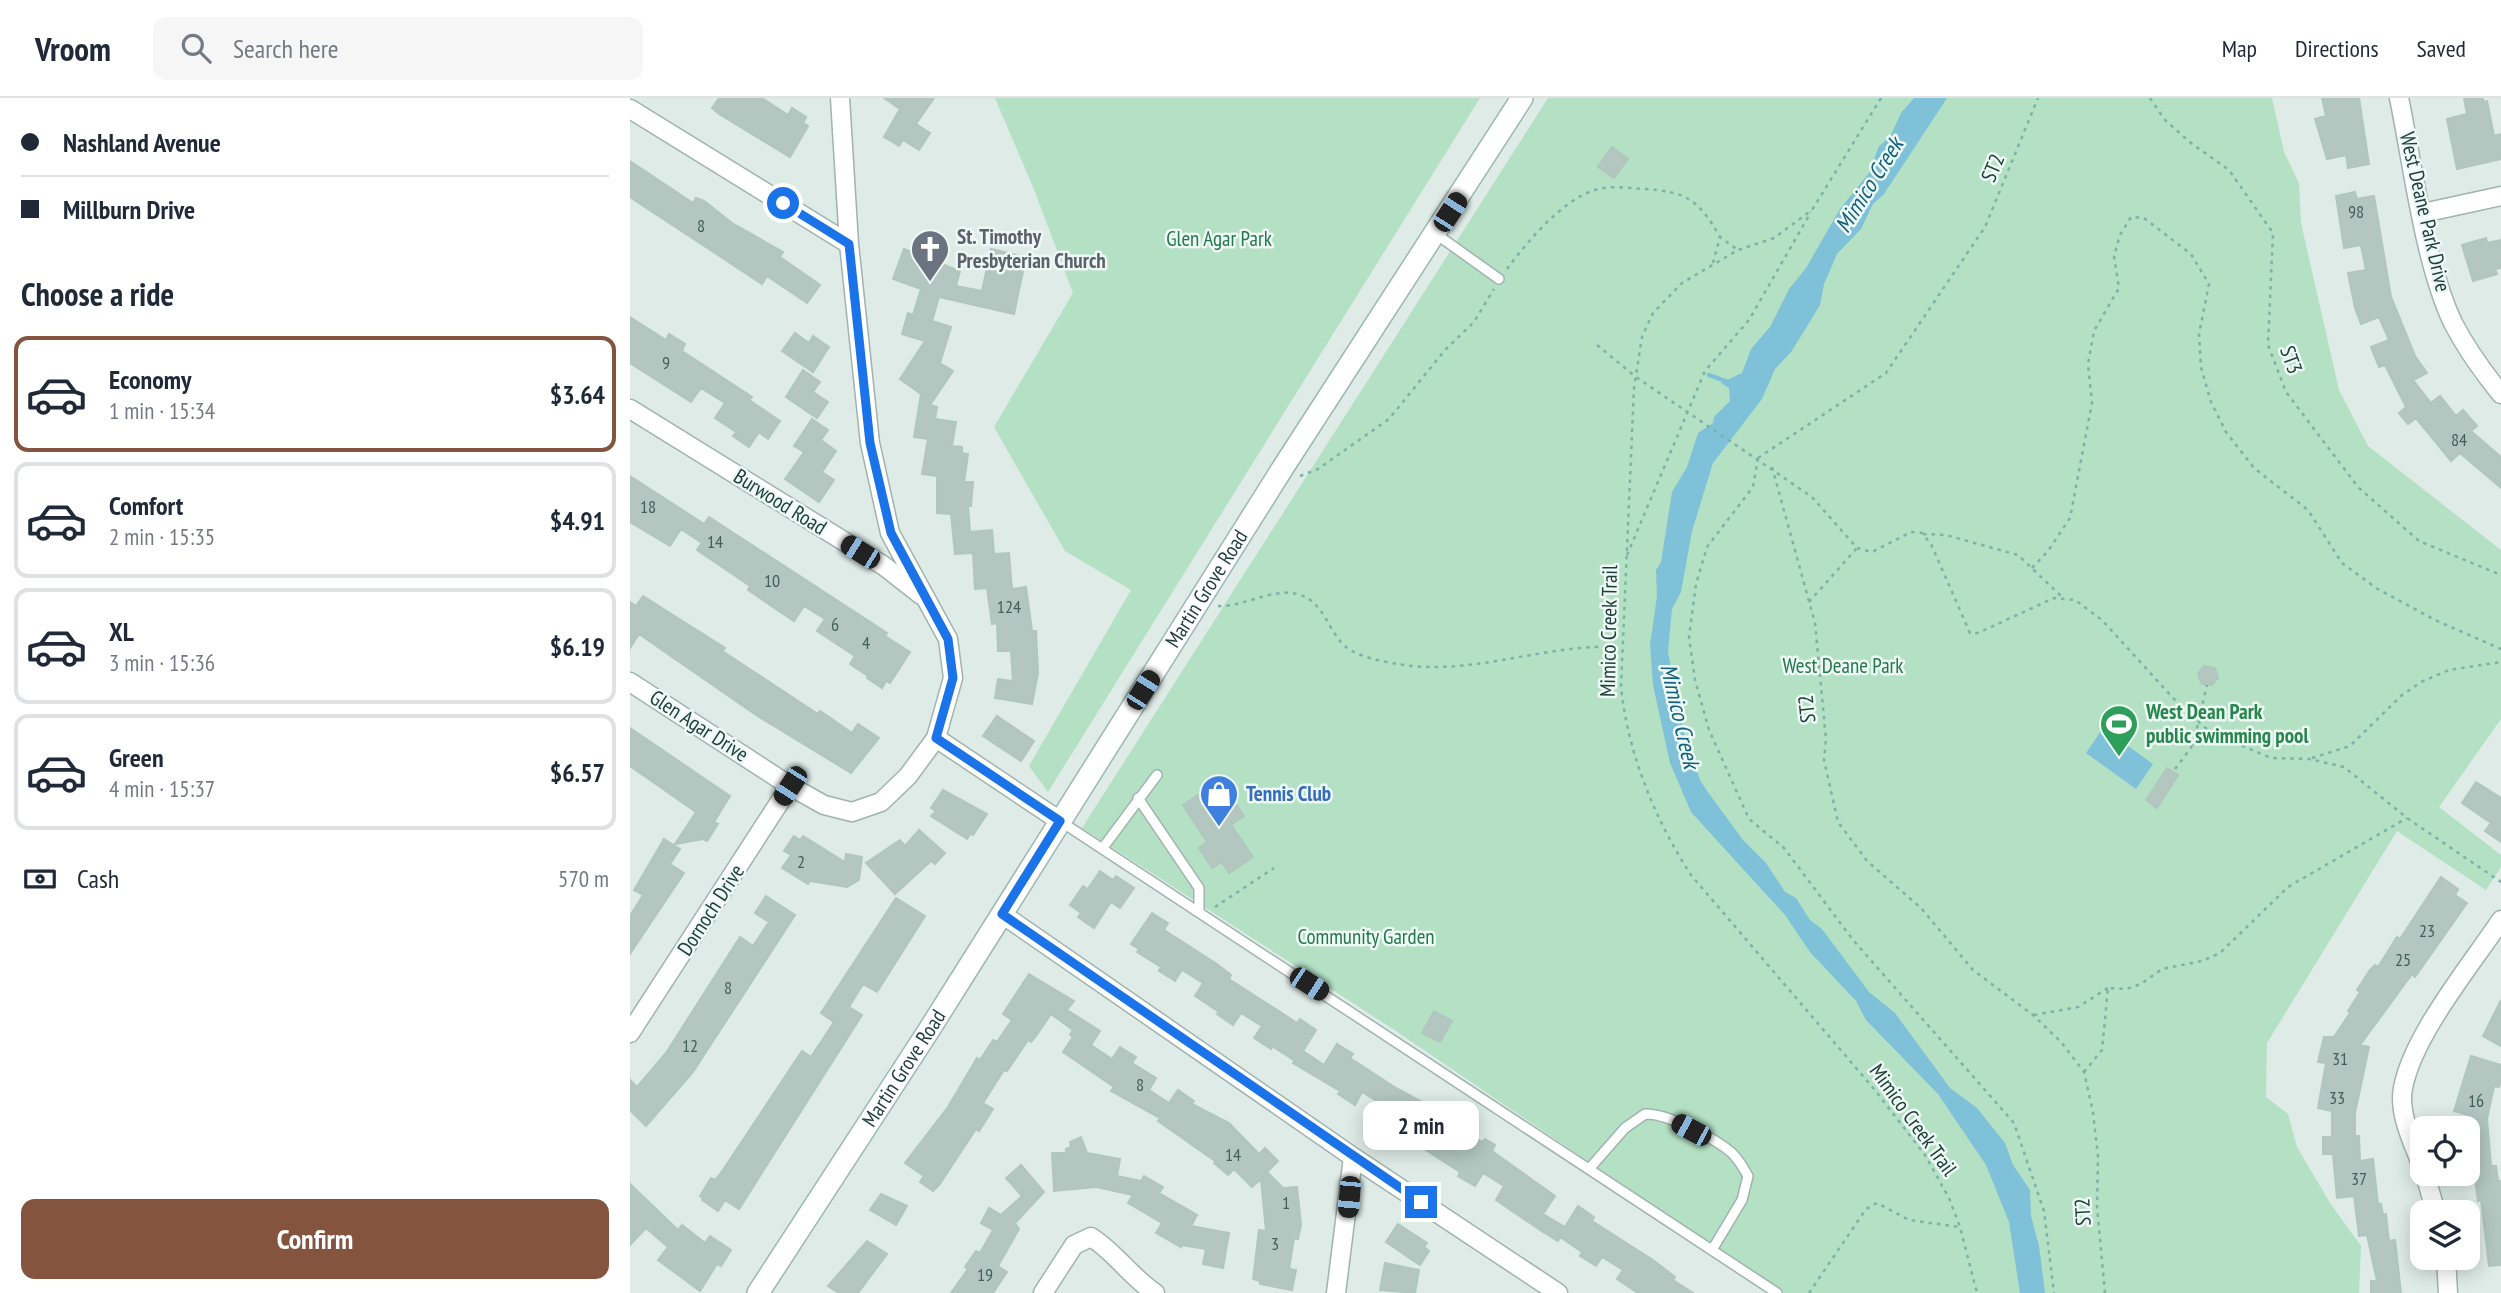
<!DOCTYPE html>
<meta charset="utf-8">
<style>
body{margin:0;font-family:"PT Sans Narrow",sans-serif;background:#f6f6f7;color:#1f2937;height:100vh;display:flex;flex-direction:column;font-size:26px;white-space:nowrap}
*{box-sizing:border-box;margin:0}
p{font-size:23px;color:#747a83}
.icon{flex:none;width:38px;height:38px;fill:none;stroke:currentColor;stroke-width:2;stroke-linecap:round;stroke-linejoin:round}
.map{position:relative;flex:1;overflow:hidden}
.panel{display:flex;flex-direction:column;background:#fff;width:630px}
.panel>*{flex:none}
.hud{display:grid;align-content:center;height:154px;padding:0 21px;background:#fff}
.tools{position:absolute;left:1780px;top:1018px;display:grid;gap:14px}
.tools a{display:grid;place-items:center;width:70px;height:70px;border-radius:14px;background:#fff;box-shadow:0 4px 18px #0003;font-size:35px}
.end{position:absolute;width:32px;height:32px;margin:-16px;border:9px solid #1a73e8;background:#fff;box-shadow:0 0 0 4px #fff}
.from{border-radius:50%}
.bubble{position:absolute;height:49px;border-radius:14px;background:#fff;box-shadow:0 4px 18px #0003;font-size:23px;font-weight:700;line-height:49px;text-align:center}
.car{position:absolute;width:21px;height:42px;margin:-21px -10px;border-radius:9px;box-shadow:0 0 5px 2px #0007;background:linear-gradient(#222 24%,#8ab4d8 0 40%,#222 0 76%,#8ab4d8 0 86%,#222 0)}
.hud b{display:flex;align-items:center;gap:24px;height:66px;font-size:26px}
.hud b+b{border-top:2px solid #e0e1e3}
.hud i{width:18px;height:18px;background:#1f2937}
ul{padding:0;list-style:none}
li{display:flex;align-items:center;gap:21px;height:116px;margin:0 14px 10px;padding:0 7px;border:4px solid #e0e1e3;border-radius:14px}
li div{flex:1}
li b{display:block;font-size:26px}
li em{font-style:normal;font-weight:700}
li.on{border-color:#84543f}
li>.icon{width:63px;height:63px;stroke-width:1.5}
h2{padding:0 21px;font-size:32px;line-height:84px}
.pay{display:flex;align-items:center;gap:18px;height:77px;padding:0 21px;font-size:26px}
.pay p{margin-inline-start:auto}
.primary-button{display:flex;gap:14px;margin-top:auto;padding:14px 21px}
.primary-button a{flex:1;height:80px;border-radius:14px;background:#84543f;color:#fff;font-size:28px;font-weight:700;line-height:80px;text-align:center}
header{display:flex;align-items:center;gap:42px;box-sizing:border-box;height:98px;padding:0 35px;background:#fff;border-bottom:2px solid #e0e1e3}
header strong{font-size:33px}
nav{display:flex;gap:38px;margin-inline-start:auto;font-size:24px}
.search{width:490px;height:63px;background:#f6f6f7;display:flex;align-items:center;gap:18px;box-sizing:border-box;padding:0 24px;border-radius:14px;color:#747a83;font-size:26px}
main{display:flex;flex:1;min-height:0}
.map>svg:first-child{display:block}
</style>
<header>
<strong>Vroom</strong>
<div class="search"><svg class="icon" aria-label="search" viewBox="0 0 24 24"><circle cx="10" cy="10" r="6"/><path d="M15 15l6 6"/></svg>Search here</div>
<nav><a>Map</a><a>Directions</a><a>Saved</a></nav>
</header>
<main>
<section class="panel">
<div class="hud">
<b><i class="from"></i>Nashland Avenue</b>
<b><i></i>Millburn Drive</b>
</div>
<h2>Choose a ride</h2>
<ul>
<li class="on"><svg class="icon" aria-label="car" viewBox="0 0 24 24"><path d="M5 17H2v-5l4-1 3-4h7l3 4 3 1v5h-3M9 17h6M6 11h13"/><circle cx="7" cy="17" r="2"/><circle cx="17" cy="17" r="2"/></svg><div><b>Economy</b><p>1 min · 15:34</p></div><em>$3.64</em></li>
<li><svg class="icon" aria-label="car" viewBox="0 0 24 24"><path d="M5 17H2v-5l4-1 3-4h7l3 4 3 1v5h-3M9 17h6M6 11h13"/><circle cx="7" cy="17" r="2"/><circle cx="17" cy="17" r="2"/></svg><div><b>Comfort</b><p>2 min · 15:35</p></div><em>$4.91</em></li>
<li><svg class="icon" aria-label="car" viewBox="0 0 24 24"><path d="M5 17H2v-5l4-1 3-4h7l3 4 3 1v5h-3M9 17h6M6 11h13"/><circle cx="7" cy="17" r="2"/><circle cx="17" cy="17" r="2"/></svg><div><b>XL</b><p>3 min · 15:36</p></div><em>$6.19</em></li>
<li><svg class="icon" aria-label="car" viewBox="0 0 24 24"><path d="M5 17H2v-5l4-1 3-4h7l3 4 3 1v5h-3M9 17h6M6 11h13"/><circle cx="7" cy="17" r="2"/><circle cx="17" cy="17" r="2"/></svg><div><b>Green</b><p>4 min · 15:37</p></div><em>$6.57</em></li>
</ul>
<div class="pay"><svg class="icon" aria-label="cash" viewBox="0 0 24 24"><path d="M3 7h18v10H3z"/><circle cx="12" cy="12" r="2"/></svg>Cash<p>570 m</p></div>
<div class="primary-button"><a>Confirm</a></div>
</section>
<div class="map">
<svg width="1871" height="1195" viewBox="0 0 1871 1195">
<rect width="100%" height="100%" fill="#deebe7"/>
<path fill="#b4e0c4" d="M365,0H850L418,694L399,668L501,492L435,453L364,329L443,195L405,94Z
M918,0H1642L1654,54L1669,85L1671,125L1709,292L1738,348L1871,452V621L1809,709L1871,757V769L1856,792L1767,733L1637,945L1636,999L1658,1016L1667,1049L1700,1105L1731,1148L1729,1195H1151L766,933L452,730Z"/>
<path fill="#7fc1d8" d="M1284,0H1317L1254,96L1243,106L1231,131L1207,156L1194,186L1190,207L1181,222L1161,254L1145,271L1132,301L1083,365L1062,433L1051,494L1042,511L1038,554L1056,645L1071,684L1080,697L1113,742L1136,765L1155,794L1166,800L1180,822L1192,831L1239,894L1265,915L1320,990L1347,1010L1375,1045L1383,1067L1400,1092L1401,1118L1409,1148L1415,1195H1390L1379,1124L1356,1067L1308,996L1236,922L1226,903L1180,854L1155,817L1061,714L1040,665L1023,587L1020,547L1027,498L1026,472L1031,464L1042,394L1057,369L1068,335L1083,325L1084,319L1100,303L1099,290L1091,285L1112,275L1121,251L1140,229L1159,191L1176,170L1210,111L1239,75L1249,48L1260,39L1271,15Z
M1473,630L1523,666L1506,691L1456,655Z"/>
<g fill="none" stroke-linecap="round" stroke-linejoin="round">
<path stroke="#7fc1d8" stroke-width="4.5" d="M1079,277L1098,284"/>
</g>
<path fill="#b3c6c0" stroke="#b0c6bf" stroke-width="2" d="M89,0H132L158,17L162,10L176,19L173,25L178,28L160,59L89,16L82,10Z
M254,0H304L286,26L300,35L289,52L273,42L269,48L254,39L270,11Z
M1692,0H1729L1739,66L1718,70L1716,57L1697,61L1685,21L1696,18Z
M1834,0H1853V4L1857,3L1864,38L1871,36V61L1827,71L1817,21L1837,16Z
M982,49L998,61L984,80L968,69Z
M0,63L63,105L66,100L74,103L102,125L153,154L150,159L190,187L177,205L137,178L132,186L0,99Z
M1725,94L1727,101L1744,98L1761,199L1785,258L1797,275L1783,282L1801,305L1810,298L1826,318L1833,312L1847,328L1841,333L1871,359V390L1830,355L1821,363L1786,320L1778,326L1769,315L1776,309L1755,267L1749,269L1741,249L1759,242L1749,219L1731,226L1725,210L1718,175L1736,172L1731,147L1714,150L1706,98Z
M1856,140L1857,145L1871,142V170L1865,171L1867,176L1843,183L1832,147Z
M274,151L330,173L326,188L352,193L361,151L396,159L384,216L309,199L302,223L321,229L310,265L323,273L300,307L307,309L305,321L326,324L322,348L332,349V355L338,356L334,384H343L341,408H338L340,434L362,432L364,456L379,455L382,491L396,489L402,533H406L408,575L402,606L365,600L368,581L383,583L381,553H368L367,525L362,526L357,490L345,491L343,455L325,456L321,416L307,415V378L292,376L298,341L284,339L291,296L270,281L295,243L272,236L278,215L283,217L291,191L263,181Z
M0,219L36,242L39,236L55,246L52,253L122,299L119,302L150,323L138,341L129,334L119,349L103,338L106,334L85,320L95,305L71,290L61,304L0,265Z
M165,235L179,245L183,238L199,249L183,274L152,253Z
M173,272L190,284L183,294L198,304L187,320L156,299Z
M182,321L198,332L191,342L206,353L192,374L204,382L189,404L155,381L174,354L164,348Z
M0,378L74,426L79,419L257,535L255,538L280,554L260,585L256,583L252,590L237,580L238,578L220,566L225,558L187,533L195,521L174,508L164,523L118,492L120,488L67,452L72,445L51,431L40,448L0,424Z
M13,498L95,550L92,553L188,616L190,613L222,635L228,626L249,640L221,675L126,617L9,536L0,550V504L6,508Z
M1574,568L1585,570L1588,580L1582,587L1572,586L1568,576Z
M367,618L404,643L391,663L353,638Z
M0,630L100,698L84,724L88,726L77,743L73,741L45,746L66,714L0,668Z
M1537,670L1548,677L1527,710L1516,702Z
M1846,684L1871,700V744L1855,733L1861,725L1832,705Z
M596,690L614,718L601,727L623,759L599,775L592,764L582,770L569,750L577,744L553,707L573,694L578,702Z
M313,692L357,716L343,737L341,735L337,741L301,718L306,713L301,710Z
M289,732L315,755L305,766L301,763L265,796L236,765L270,742L275,748Z
M164,738L170,742L173,738L215,764L216,756L232,759L229,782L217,789L180,783L178,786L152,770L161,757L154,753Z
M34,741L50,751L40,766L54,775L0,856V818L13,797L4,792Z
M470,773L483,782L486,778L504,790L490,810L481,804L464,830L448,819L451,815L440,807L453,788L458,791Z
M1811,779L1828,791L1825,797L1837,805L1785,879L1782,876L1730,947L1739,949L1725,1015V1038H1729L1730,1063L1743,1061L1748,1106H1751L1753,1117L1756,1116L1759,1143L1765,1142L1771,1195H1741V1183H1747L1737,1137L1729,1138L1724,1098L1707,1100L1703,1056H1693V1039H1702V1013L1688,1010L1696,965L1688,964L1694,939H1704L1720,915L1718,913L1730,894L1727,892L1740,872L1745,867L1748,869L1767,839L1770,841Z
M136,798L165,817L63,974L16,1028L0,1012V982L7,989L36,955L110,839L123,848L139,824L125,815Z
M266,800L295,818L247,894L233,886L219,909L232,917L109,1111L95,1102L88,1113L72,1102L73,1100L70,1098L81,1080L85,1082L91,1075L172,953L181,959L204,924L191,915Z
M522,815L538,825L534,832L587,866L601,877L599,881L667,925L670,921L686,932L673,953L694,967L707,946L723,956L720,960L766,990L807,1012L802,1019L823,1033L826,1028L852,1044L855,1041L865,1047L862,1053L925,1098L913,1116L935,1129L948,1108L964,1119L962,1123L1023,1162L1045,1179L1043,1182L1063,1195H1008L987,1181L993,1172L972,1159L966,1168L950,1158L952,1154L930,1139L928,1143L913,1134L866,1102L874,1088L853,1075L845,1088L828,1078L830,1074L785,1045L786,1042L764,1027L761,1031L745,1021L753,1007L732,994L725,1007L708,996L710,993L663,965L665,963L642,948L641,951L624,940L632,928L611,915L603,927L587,916L589,914L565,898L573,885L552,872L545,883L529,873L531,869L507,854L509,851L501,846Z
M399,876L444,903L437,912L470,933L461,947L482,961L490,949L506,959L502,965L526,980L519,992L539,1005L548,992L564,1003L562,1006L599,1025L629,1056L635,1050L648,1063L637,1074L653,1090L667,1089L671,1127L668,1141L664,1140L659,1171L666,1172L662,1192L630,1186V1183L623,1181L629,1132L636,1133L631,1081L622,1089L604,1071L598,1077L584,1065L585,1063L528,1023L530,1020L481,993L484,989L433,954L443,939L440,937L443,932L421,916L406,938L401,944L398,942L377,973L374,972L353,1005L363,1011L349,1033L346,1031L309,1087L303,1093L290,1084L294,1078L275,1065L318,1009L347,960L350,962L363,942L367,944L382,922L373,916Z
M1871,902V948L1853,938Z
M804,913L822,923L810,944L792,935Z
M1841,958L1871,967V982L1869,989L1864,988L1857,1021L1861,1068H1866L1868,1083H1871V1167L1859,1168L1851,1102L1848,1103L1842,1061H1838V1017L1824,1013Z
M451,1039L457,1055L490,1061L487,1078L511,1083L514,1078L533,1089L529,1095L567,1117L561,1128L599,1135L593,1170L573,1166L576,1151L552,1147L551,1149L526,1135L532,1125L498,1105L503,1097L466,1089L424,1093L422,1055H436V1051L441,1049L440,1044Z
M391,1067L414,1094L385,1125L389,1131L368,1168L377,1174L363,1195H321L338,1171L335,1169L346,1153L350,1155L363,1132L351,1125L359,1110L371,1117L392,1098L376,1080Z
M0,1086L48,1132L52,1127L75,1145L80,1138L101,1152L91,1168L87,1166L70,1193L28,1162L38,1149L16,1130L0,1147Z
M251,1096L277,1108L266,1127L240,1112Z
M768,1126L797,1145L794,1149L799,1153L790,1167L756,1144Z
M237,1143L257,1156L228,1195H209L198,1188Z
M755,1165L789,1172L785,1195L750,1192Z"/>
<g fill="none" stroke-linecap="round" stroke-linejoin="round">
<defs>
<path id="lane" d="M806,136L869,181
M508,700L569,790V814
M430,723L1147,1195
M472,751L527,677
M959,1071L995,1030L1015,1016C1037,1015 1086,1041 1102,1055C1109,1062 1113,1069 1118,1078L1112,1102L1082,1152"/>
<path id="street" d="M1769,0C1783,67 1794,164 1823,225C1836,250 1853,274 1871,296
M0,11L219,146
M1793,115L1871,98
M0,311L254,468L291,497
M0,584L160,688L194,707L222,714L251,704L278,678L306,640L323,580L318,541L260,435L240,345L219,146L210,0
M306,640L430,723
M372,816L723,1059L928,1195
M0,935L160,688
M1792,1068C1783,1045 1768,1015 1773,990C1783,937 1841,867 1871,822
M1795,1076L1806,1115
M1816,1160L1818,1195
M413,1195L444,1147L461,1139C486,1155 501,1179 525,1195
M706,1195L723,1059"/>
<g id="secondary">
<path id="s1" d="M128,1195L299,932L654,368L892,0"/>
</g>
</defs>
<use href="#lane" stroke="#a0b3af" stroke-width="12"/>
<use href="#street" stroke="#a0b3af" stroke-width="21"/>
<use href="#secondary" stroke="#9bb8b1" stroke-width="24"/>
<path stroke="#7ab3a7" stroke-width="2.5" stroke-dasharray="3.5 5" stroke-linecap="butt" d="M1251,0L1182,112L1144,140L1108,152L1052,185L1023,215L1012,239L1004,290L991,588C997,653 1025,722 1061,777L1244,991L1295,1057L1319,1100L1330,1129L1347,1195
M1520,0L1535,22L1561,45L1599,72L1643,135L1638,247L1656,294L1728,389L1789,443L1871,477
M1083,165L1090,139L1108,152
M877,171C896,145 933,101 965,92C980,87 998,90 1013,91C1056,93 1069,102 1090,139
M967,247L1006,279L1182,399L1227,450L1242,454L1281,434L1292,435L1301,446L1340,535H1348L1424,500L1445,502L1472,522L1543,600L1580,634L1641,660L1679,661L1714,669L1777,720L1871,784
M1128,360L1123,389L1077,449L1066,486L1059,539L1065,582L1079,632L1119,721L1154,750L1223,842L1384,1025L1414,1113L1424,1195
M1128,360L1256,275L1355,129L1408,0
M1142,369L1185,525L1196,641L1194,662L1208,724L1237,763L1291,810L1343,872L1403,917L1431,944L1454,974L1463,1014L1468,1059L1467,1109L1475,1195
M670,378L688,371L759,321L815,252L844,224L864,191
M1293,436L1316,437L1388,457L1431,498
M997,457L1075,273L1119,222L1181,114
M1402,470L1418,453L1440,420L1462,305L1458,266L1464,233L1489,190L1484,158L1490,137L1501,119L1514,120L1561,156L1579,186L1569,236L1571,269L1581,304L1596,334L1624,370L1678,412L1712,465L1746,490L1805,522L1871,551
M1179,504L1227,450
M588,508C614,509 641,490 667,496C695,503 697,533 716,549C728,559 752,563 767,566C843,579 915,545 990,549
M1563,647L1577,587
M1682,660L1720,648L1772,597L1791,584L1819,572L1871,564
M1545,671L1563,647L1587,637
M585,809L644,770
M1404,917L1448,909L1478,890
M1454,974L1472,952L1478,890L1496,891L1511,886L1532,871L1572,863L1590,855L1658,789L1777,720
M1179,1195L1236,1111L1247,1105L1279,1122L1330,1129"/>
<use href="#lane" stroke="#fff" stroke-width="9"/>
<use href="#street" stroke="#fff" stroke-width="18"/>
<use href="#secondary" stroke="#fff" stroke-width="21"/>
</g>
<g fill="none" stroke-linecap="round" stroke-linejoin="round">
<path stroke="#1a73e8" stroke-width="9" d="M153,105L219,146L240,345L261,435L318,541L323,580L306,640L430,723L372,816L791,1104"/>
</g>
<defs>
<symbol id="church-pin" viewBox="-11 -11 22 30"><path d="M0 17L-7.5 6A9.5 9.5 0 1 1 7.5 6Z" fill="#6b7280" stroke="#eef8f4"/><path d="M-1.2-6h2.4v3.5h3.3v2.4h-3.3V6h-2.4V-.1h-3.3v-2.4h3.3Z" fill="#fff"/></symbol>
<symbol id="stadium-pin" viewBox="-11 -11 22 30"><path d="M0 17L-7.5 6A9.5 9.5 0 1 1 7.5 6Z" fill="#2e9e5b" stroke="#eef8f4"/><path d="M0-5a6.5 5 0 1 0 0 10a6.5 5 0 1 0 0-10ZM-3.5-1.8h7v3.6h-7Z" fill="#fff"/></symbol>
<symbol id="shop-pin" viewBox="-11 -11 22 30"><path d="M0 17L-7.5 6A9.5 9.5 0 1 1 7.5 6Z" fill="#3f7fe0" stroke="#eef8f4"/><path d="M-5-2.5h2.3a2.7 3.5 0 0 1 5.4 0H5L5.5 6h-11ZM-1.5-2.5h3a1.5 2.3 0 0 0-3 0Z" fill="#fff"/></symbol>
</defs>
<g fill-rule="evenodd">
<use href="#church-pin" x="278" y="129" width="44" height="60"/>
<use href="#stadium-pin" x="1467" y="604" width="44" height="60"/>
<use href="#shop-pin" x="567" y="674" width="44" height="60"/>
</g>
<g text-anchor="middle" stroke-width="5" stroke-linejoin="round" paint-order="stroke">
<g font-size="18" fill="#425f5a">
<text x="1726" y="120">98</text>
<text x="71" y="134">8</text>
<text x="36" y="271">9</text>
<text x="1829" y="348">84</text>
<text x="18" y="415">18</text>
<text x="85" y="450">14</text>
<text x="142" y="489">10</text>
<text x="379" y="515">124</text>
<text x="205" y="533">6</text>
<text x="236" y="551">4</text>
<text x="171" y="770">2</text>
<text x="1797" y="839">23</text>
<text x="1773" y="868">25</text>
<text x="98" y="896">8</text>
<text x="60" y="954">12</text>
<text x="1710" y="967">31</text>
<text x="510" y="993">8</text>
<text x="1707" y="1006">33</text>
<text x="1846" y="1009">16</text>
<text x="603" y="1063">14</text>
<text x="1729" y="1087">37</text>
<text x="656" y="1111">1</text>
<text x="645" y="1152">3</text>
<text x="355" y="1183">19</text>
</g>
<g font-size="21" fill="#1d3d38" stroke="#eef8f4">
<text transform="translate(1363 70) rotate(-67)" y="7">ST2</text>
<text transform="translate(1795 114) rotate(77)" y="7">West Deane Park Drive</text>
<text transform="translate(1661 262) rotate(70)" y="7">ST3</text>
<text transform="translate(150 404) rotate(32)" y="7">Burwood Road</text>
<text dy="7" stroke="none"><textPath href="#s1" startOffset="835">Martin Grove Road</textPath></text>
<text transform="translate(979 533) rotate(-89)" y="7">Mimico Creek Trail</text>
<text transform="translate(1177 611) rotate(-96)" y="7">ST2</text>
<text transform="translate(69 628) rotate(33)" y="7">Glen Agar Drive</text>
<text transform="translate(81 812) rotate(-57)" y="7">Dornoch Drive</text>
<text dy="7" stroke="none"><textPath href="#s1" startOffset="268">Martin Grove Road</textPath></text>
<text transform="translate(1283 1022) rotate(54)" y="7">Mimico Creek Trail</text>
<text transform="translate(1453 1114) rotate(-93)" y="7">ST2</text>
</g>
<g font-size="21" font-weight="bold" fill="#5b616d" stroke="#eef8f4" text-anchor="start">
<text x="327" y="146">St. Timothy<tspan x="327" dy="24">Presbyterian Church</tspan></text>
</g>
<g font-size="21" fill="#23784d" stroke="#eef8f4">
<text x="589" y="148">Glen Agar Park</text>
<text x="1213" y="575">West Deane Park</text>
<text x="736" y="846">Community Garden</text>
</g>
<g font-size="21" font-weight="bold" fill="#27864d" stroke="#eef8f4" text-anchor="start">
<text x="1516" y="621">West Dean Park<tspan x="1516" dy="24">public swimming pool</tspan></text>
</g>
<g font-size="21" font-weight="bold" fill="#366cbe" stroke="#eef8f4" text-anchor="start">
<text x="616" y="703">Tennis Club</text>
</g>
<g font-size="23" font-style="italic" fill="#11617f" stroke="#eef8f4">
<text transform="translate(1239 87) rotate(-58)" y="8">Mimico Creek</text>
<text transform="translate(1050 618) rotate(77)" y="8">Mimico Creek</text>
</g>
</g>
</svg>
<div class="tools">
<a><svg class="icon" aria-label="locate" viewBox="0 0 24 24"><circle cx="12" cy="12" r="6"/><path d="M12 2v4M12 18v4M2 12h4M18 12h4"/></svg></a>
<a><svg class="icon" aria-label="layers" viewBox="0 0 24 24"><path d="M12 4l9 5-9 5-9-5zM3 14l9 5 9-5"/></svg></a>
</div>
<i class="end from" style="left:153px;top:105px"></i>
<i class="end" style="left:791px;top:1104px"></i>
<div class="bubble" style="left:733px;top:1003px;width:116px">2 min</div>
<i class="car" style="left:820px;top:114px;rotate:33deg"></i>
<i class="car" style="left:230px;top:454px;rotate:302deg"></i>
<i class="car" style="left:513px;top:592px;rotate:32deg"></i>
<i class="car" style="left:160px;top:688px;rotate:213deg"></i>
<i class="car" style="left:679px;top:886px;rotate:123deg"></i>
<i class="car" style="left:1061px;top:1032px;rotate:298deg"></i>
<i class="car" style="left:719px;top:1099px;rotate:185deg"></i>
</div>
</main>
